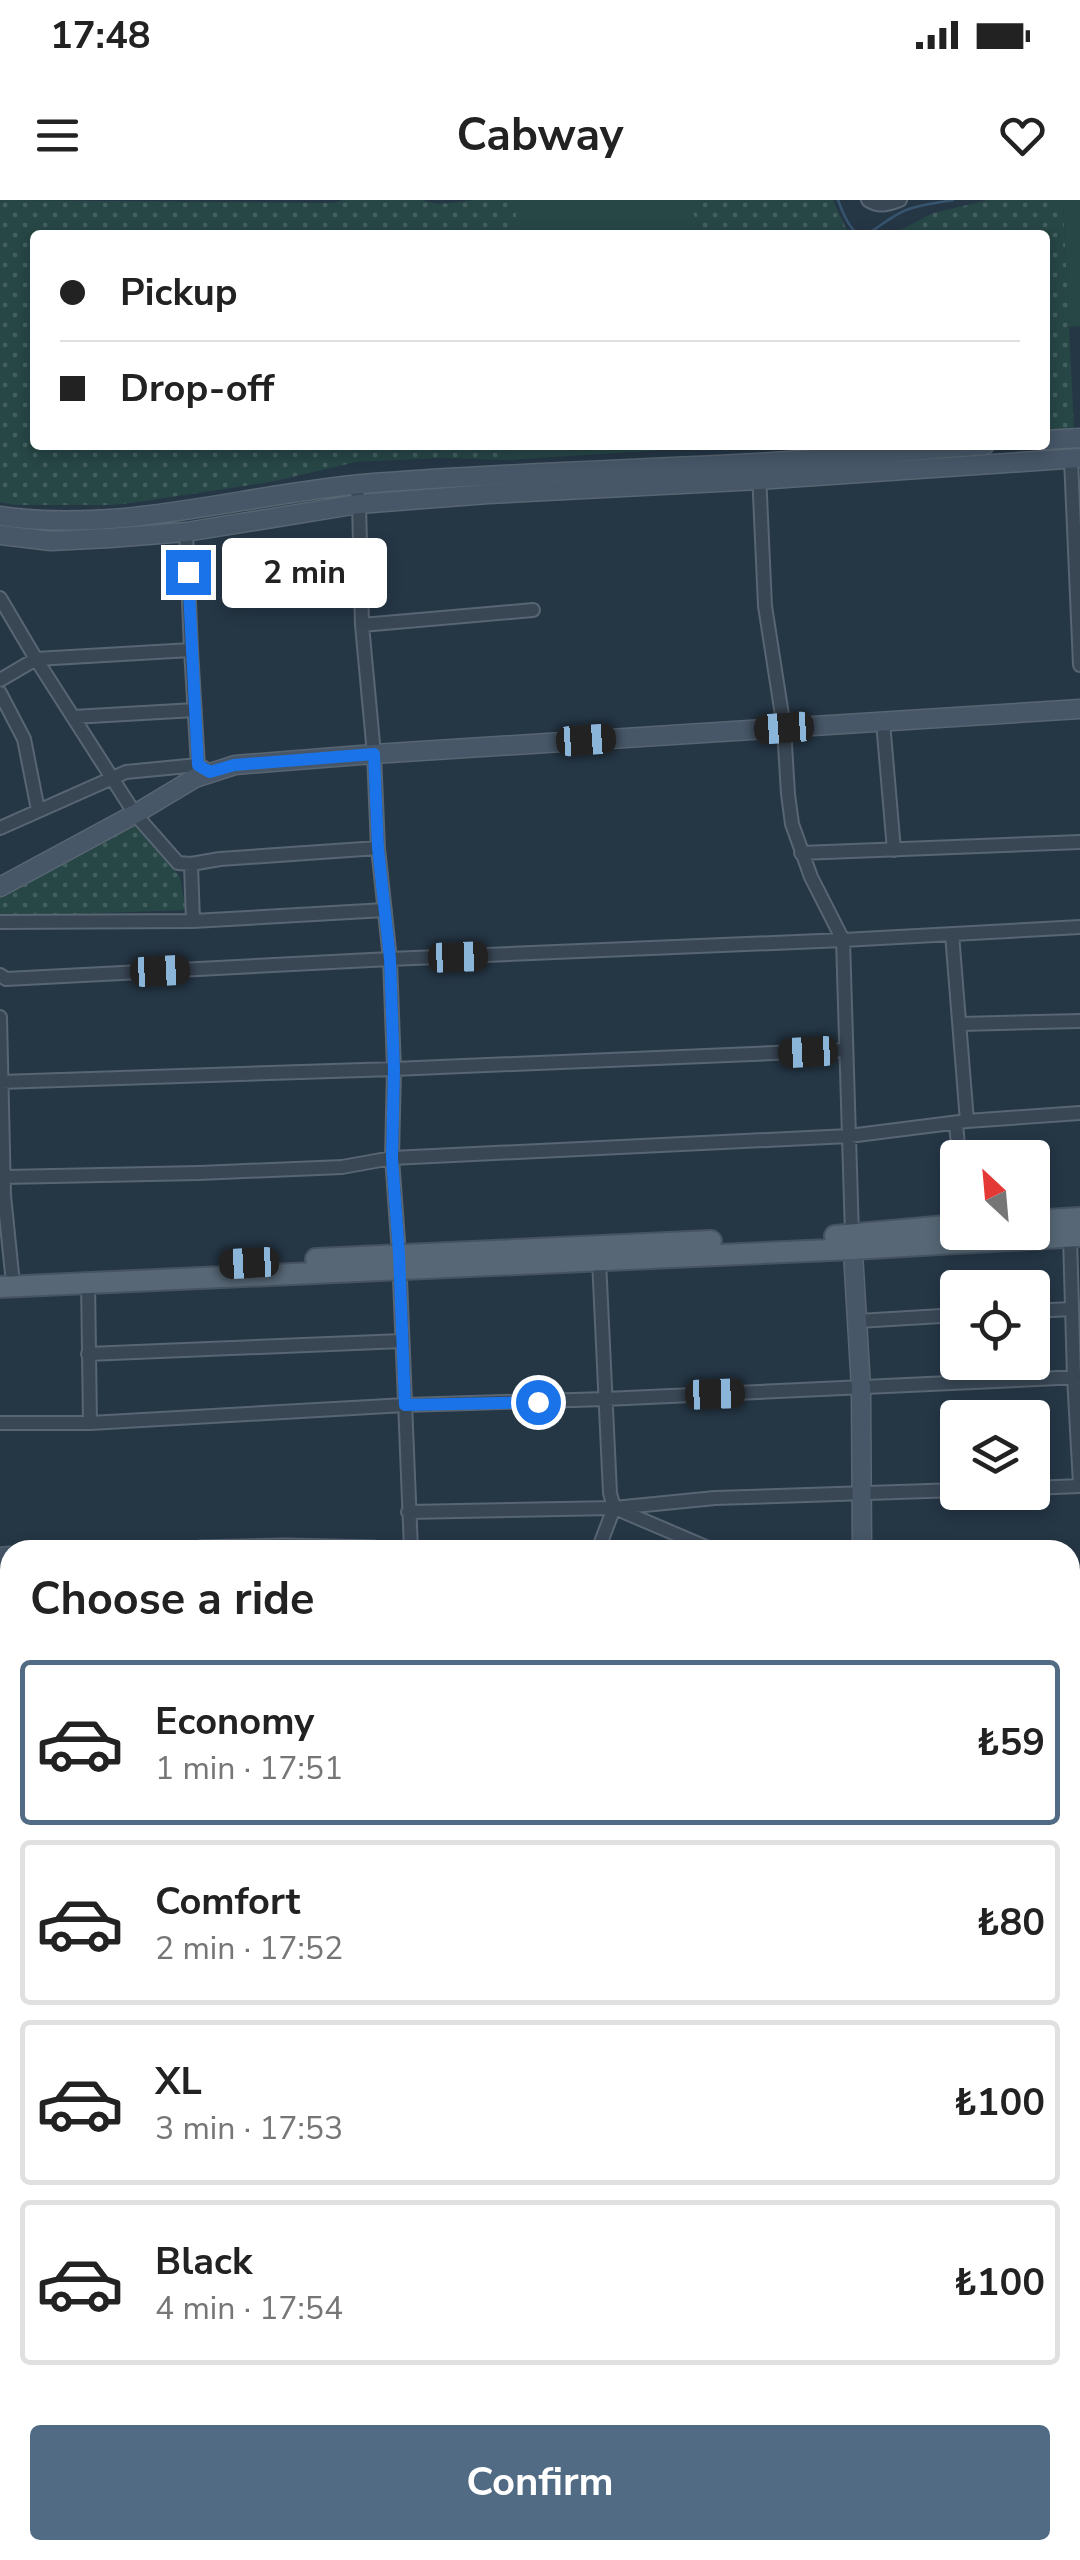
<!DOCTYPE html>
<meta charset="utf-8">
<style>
body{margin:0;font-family:"Nunito Sans",sans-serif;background:#f2f2f2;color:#222;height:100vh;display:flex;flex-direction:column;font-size:38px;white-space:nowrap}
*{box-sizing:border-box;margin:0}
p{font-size:32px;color:#767676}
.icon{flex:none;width:55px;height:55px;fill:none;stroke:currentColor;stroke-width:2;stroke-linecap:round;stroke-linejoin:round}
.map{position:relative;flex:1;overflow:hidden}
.panel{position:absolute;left:0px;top:1340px;width:1080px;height:1020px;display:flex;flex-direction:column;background:#fff;border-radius:30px 30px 0 0;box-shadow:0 5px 15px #0003}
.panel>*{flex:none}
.top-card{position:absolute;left:30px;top:30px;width:1020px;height:220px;border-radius:10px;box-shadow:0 5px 15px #0003;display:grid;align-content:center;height:220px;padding:0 30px;background:#fff}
.needle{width:65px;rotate:334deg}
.buttons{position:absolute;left:940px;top:940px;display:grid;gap:20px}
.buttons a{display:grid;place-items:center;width:110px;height:110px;border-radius:10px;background:#fff;box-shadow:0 5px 15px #0003;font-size:50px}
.end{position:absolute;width:45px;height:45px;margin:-22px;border:12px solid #1a73e8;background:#fff;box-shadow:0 0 0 5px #fff}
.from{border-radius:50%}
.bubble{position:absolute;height:70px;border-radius:10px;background:#fff;box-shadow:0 5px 15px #0003;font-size:32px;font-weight:700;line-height:70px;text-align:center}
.car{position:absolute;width:30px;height:60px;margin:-30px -15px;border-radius:12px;box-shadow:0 0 8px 2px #0007;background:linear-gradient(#222 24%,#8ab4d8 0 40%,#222 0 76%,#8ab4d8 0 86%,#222 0)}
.top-card b{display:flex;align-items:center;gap:35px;height:95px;font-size:38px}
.top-card b+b{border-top:2px solid #e0e0e0}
.top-card i{width:25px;height:25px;background:#222}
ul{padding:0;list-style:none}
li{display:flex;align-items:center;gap:30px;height:165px;margin:0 20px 15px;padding:0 10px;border:5px solid #e0e0e0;border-radius:10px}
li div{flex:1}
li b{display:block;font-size:38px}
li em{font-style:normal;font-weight:700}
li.current{border-color:#516b85}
li>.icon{width:90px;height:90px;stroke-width:1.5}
h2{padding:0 30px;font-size:45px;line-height:120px}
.button{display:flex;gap:20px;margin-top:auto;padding:20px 30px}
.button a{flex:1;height:115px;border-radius:10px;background:#516b85;color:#fff;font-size:40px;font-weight:700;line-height:115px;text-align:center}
.status{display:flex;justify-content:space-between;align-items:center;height:70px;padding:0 50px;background:#fff;direction:ltr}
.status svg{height:28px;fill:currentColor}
header{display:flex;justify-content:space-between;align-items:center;height:130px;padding:0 30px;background:#fff;font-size:45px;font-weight:700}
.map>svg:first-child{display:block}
</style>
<div class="status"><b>17:48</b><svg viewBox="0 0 49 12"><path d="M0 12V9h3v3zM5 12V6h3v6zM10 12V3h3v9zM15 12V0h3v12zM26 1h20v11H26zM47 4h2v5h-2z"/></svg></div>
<header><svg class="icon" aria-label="menu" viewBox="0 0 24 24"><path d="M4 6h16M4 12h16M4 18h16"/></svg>Cabway<svg class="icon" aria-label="heart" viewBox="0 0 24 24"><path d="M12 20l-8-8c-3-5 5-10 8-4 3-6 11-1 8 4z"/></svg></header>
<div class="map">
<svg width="1080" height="2360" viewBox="0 0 1080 2360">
<defs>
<pattern id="grass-dots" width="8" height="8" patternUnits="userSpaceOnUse" patternTransform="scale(2.5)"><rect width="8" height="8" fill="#274646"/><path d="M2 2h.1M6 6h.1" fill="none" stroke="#445f60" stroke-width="1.8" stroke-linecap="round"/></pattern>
</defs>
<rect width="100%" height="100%" fill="#253645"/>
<path fill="url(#grass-dots)" d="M0,0L333,3L343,0H423C440,7 455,2 473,0C487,0 502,0 516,0V25L519,35H35V245H506L507,260L440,258L356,262L271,282L138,302L113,305H15L0,302Z
M686,0H833L849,35H704Z
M988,0H1063L1074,229L1045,230V35H891L933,13Z
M135,623L149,636L180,677L186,710L26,716L0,714V696Z"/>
<path fill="#274646" d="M516,0H686L704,35H519L516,25Z
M1063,0H1080V126L1069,127Z
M506,245H744L507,260Z"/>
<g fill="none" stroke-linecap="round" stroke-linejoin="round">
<path stroke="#37546e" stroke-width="2.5" d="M838,0C860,60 869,26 906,10C921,4 937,3 953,0"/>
<defs>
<path id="street" d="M868,0C879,8 888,4 900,0
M1071,259L1080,465
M759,273L765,406L784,528L788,594L792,624L811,677L843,740L1080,727
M186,332L191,450
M0,398L36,459L191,450L198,565
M362,425L533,410
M0,480L36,459L135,614L178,663L191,664L220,659L378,648
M0,493L24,539L38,610
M73,517L195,510
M883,522L894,650
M0,628L126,572L198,565L204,568
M801,653L1080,642
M191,664L193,721
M0,722L193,721L385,710
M952,734L967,921
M0,775L6,779L390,759L843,740L852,1035
M0,817L4,995L12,1074
M961,824L1080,821
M0,882L394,869L390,759L378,648L374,554L362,425L359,304L356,285
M956,923L959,958
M4,977L199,973L342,967L392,958L849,936L967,921L1080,913
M1070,1037L1074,1177L1080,1284
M88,1081L90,1223
M1032,1111L1071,1109
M858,1121L958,1115
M88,1154L402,1141
M0,1223H90L405,1205L605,1199L1080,1177
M1032,1288L1080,1286
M617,1309L713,1350
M408,1312L614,1308L715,1298L958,1290
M411,1350L399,1054L392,958L394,869L845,850
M598,1350L614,1308L610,1293L599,1060
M1070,1381L1080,1380
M0,1483H10
M0,1557L10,1556
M0,1586L10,1583
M1070,1683L1080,1685
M0,1694L10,1698
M1070,1727L1080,1723
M0,1739L10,1742
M0,1775L10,1778
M1070,1785L1080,1782
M0,1833L10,1804
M1070,1847L1080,1844
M0,1859L10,1862
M1070,1865L1080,1893
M0,1897L10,1901
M1070,1908L1080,1904
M0,1939L10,1943
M1070,1967L1080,1964
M0,1978L10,1982
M0,2014L10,2017
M0,2055L10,2058
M0,2094L10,2097
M0,2118L10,2121
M1070,2156L1080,2151
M0,2165L10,2169
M1070,2199L1080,2194
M0,2237L10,2243
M1070,2240L1080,2236
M1070,2282L1080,2277
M1070,2329L1080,2324
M0,2334L10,2343
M18,2350L27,2360
M95,2350L104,2360
M208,2350L218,2360
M251,2350L266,2360
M327,2350L346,2360
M447,2350L467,2360
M542,2350L548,2360
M584,2350L590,2360
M628,2350L633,2360
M714,2350L719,2360
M757,2350L763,2360
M959,2350L962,2360
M131,2360L144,2350
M472,2360L478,2350
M506,2360L518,2350
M663,2360L686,2350
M838,2360L861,2352
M895,2360L910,2350
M1003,2360L1025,2350"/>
<path id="secondary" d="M1045,240L1080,238
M0,316C122,334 241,295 362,284C494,273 626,270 757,263C833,258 909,251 985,245
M0,335L51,341L110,338L186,332L359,304L488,294L759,280L1080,258
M0,687L135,614L195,578L235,565L374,554L1080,509
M852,1036L861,1188L862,1350
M200,1350L284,1348L374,1350
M410,1350H412
M0,1357L10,1356
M1070,1472H1080
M1070,1569L1080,1572
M0,1650L10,1643
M1070,2032H1080
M0,2223L10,2210
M1068,2350L1072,2360"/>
<path id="primary" d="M1032,1021L1080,1018
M835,1036L958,1025
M316,1059L711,1041
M0,1087L853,1049L1080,1036"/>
</defs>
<use href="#street" stroke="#586572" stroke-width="16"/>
<use href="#secondary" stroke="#586572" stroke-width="21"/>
<use href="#primary" stroke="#465361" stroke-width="24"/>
<use href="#street" stroke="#394755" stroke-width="12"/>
<use href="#secondary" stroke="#475768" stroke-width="18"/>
<use href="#primary" stroke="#576775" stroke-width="20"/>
</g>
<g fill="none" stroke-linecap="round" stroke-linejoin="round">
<path stroke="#1a73e8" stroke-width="12" d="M188,372L198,565L210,572L234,565L374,554L378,648L390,759L394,870L392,958L399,1054L405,1205L538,1202"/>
</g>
</svg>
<div class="buttons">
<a><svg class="needle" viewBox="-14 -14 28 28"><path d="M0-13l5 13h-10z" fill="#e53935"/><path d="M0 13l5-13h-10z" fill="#767676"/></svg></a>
<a><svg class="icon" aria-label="locate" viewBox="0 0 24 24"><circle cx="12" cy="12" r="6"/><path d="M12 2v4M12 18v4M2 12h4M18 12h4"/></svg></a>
<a><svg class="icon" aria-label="layers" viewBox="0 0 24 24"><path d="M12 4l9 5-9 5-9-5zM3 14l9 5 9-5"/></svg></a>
</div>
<i class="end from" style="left:538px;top:1202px"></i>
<i class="end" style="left:188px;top:372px"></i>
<div class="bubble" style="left:222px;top:338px;width:165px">2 min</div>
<i class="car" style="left:784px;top:528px;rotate:266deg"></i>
<i class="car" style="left:586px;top:540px;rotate:86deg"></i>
<i class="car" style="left:458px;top:757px;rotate:88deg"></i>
<i class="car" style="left:160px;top:771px;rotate:87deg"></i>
<i class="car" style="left:808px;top:852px;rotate:267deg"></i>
<i class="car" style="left:249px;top:1063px;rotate:267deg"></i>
<i class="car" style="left:715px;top:1194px;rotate:88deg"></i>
<div class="top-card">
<b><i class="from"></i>Pickup</b>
<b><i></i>Drop-off</b>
</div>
<section class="panel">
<h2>Choose a ride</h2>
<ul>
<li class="current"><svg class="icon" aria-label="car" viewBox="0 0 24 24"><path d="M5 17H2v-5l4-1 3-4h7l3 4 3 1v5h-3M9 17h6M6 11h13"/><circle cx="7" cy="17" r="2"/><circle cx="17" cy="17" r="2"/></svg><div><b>Economy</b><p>1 min · 17:51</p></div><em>₺59</em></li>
<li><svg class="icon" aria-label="car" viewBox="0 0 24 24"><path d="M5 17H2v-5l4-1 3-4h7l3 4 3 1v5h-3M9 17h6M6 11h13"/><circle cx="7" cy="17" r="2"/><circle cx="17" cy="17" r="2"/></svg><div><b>Comfort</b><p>2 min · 17:52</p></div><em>₺80</em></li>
<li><svg class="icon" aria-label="car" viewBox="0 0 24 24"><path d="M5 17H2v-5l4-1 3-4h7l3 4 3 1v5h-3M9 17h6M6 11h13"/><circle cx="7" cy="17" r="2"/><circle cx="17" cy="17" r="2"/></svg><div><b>XL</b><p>3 min · 17:53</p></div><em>₺100</em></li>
<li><svg class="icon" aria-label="car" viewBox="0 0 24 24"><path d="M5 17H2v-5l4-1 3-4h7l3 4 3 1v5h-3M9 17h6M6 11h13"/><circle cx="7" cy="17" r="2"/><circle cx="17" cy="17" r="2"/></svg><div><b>Black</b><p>4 min · 17:54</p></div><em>₺100</em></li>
</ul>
<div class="button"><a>Confirm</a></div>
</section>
</div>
